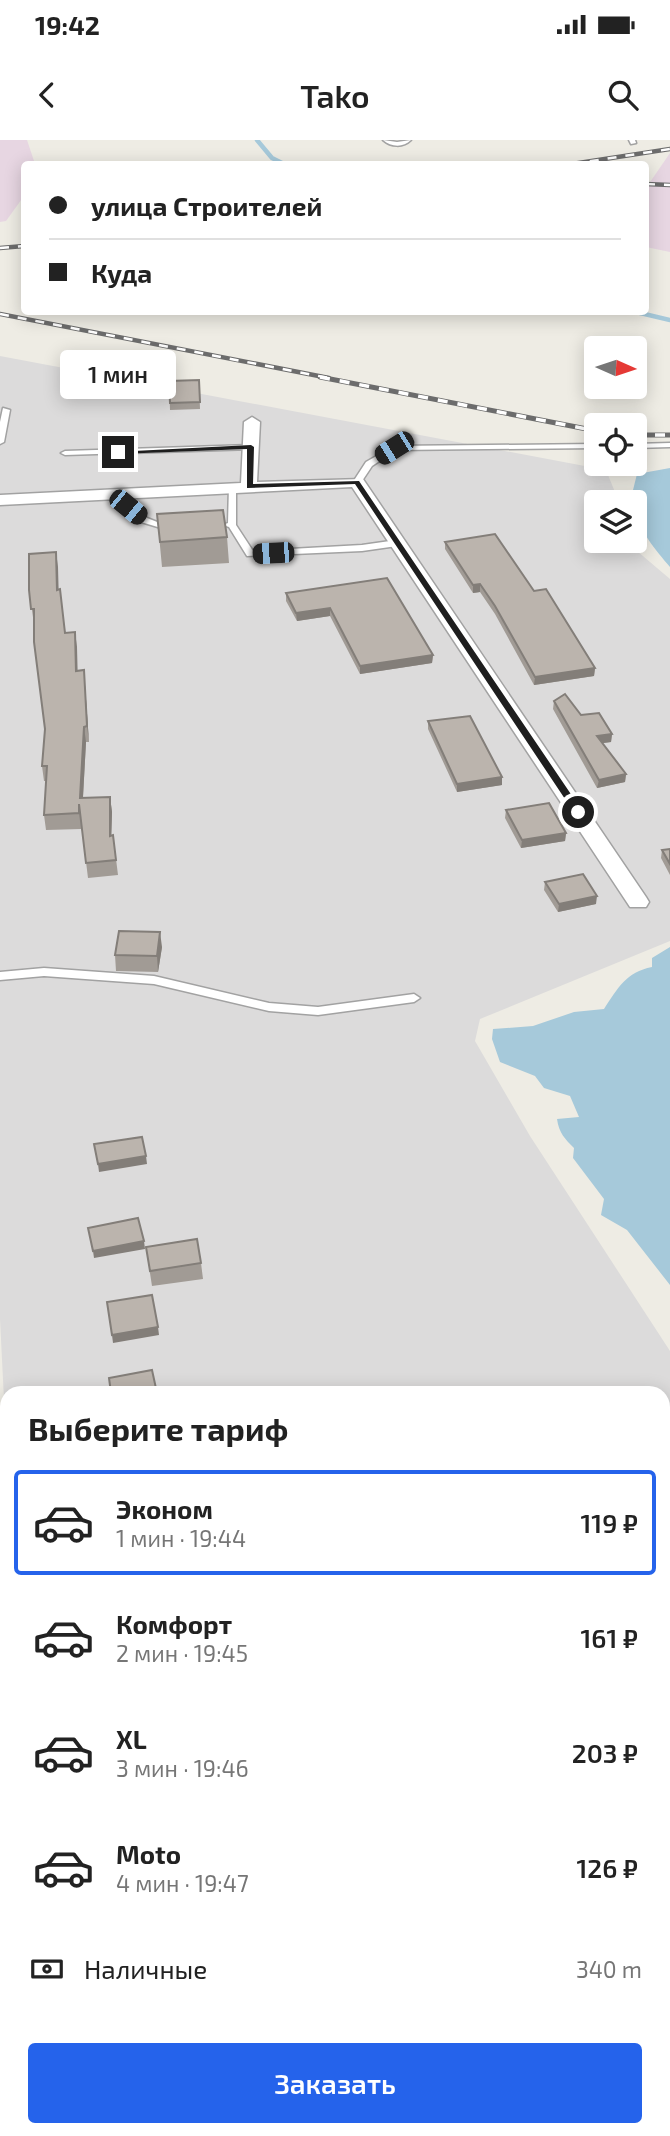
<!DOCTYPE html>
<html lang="ru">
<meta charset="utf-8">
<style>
body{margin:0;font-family:"Exo 2",sans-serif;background:#f2f2f2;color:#222;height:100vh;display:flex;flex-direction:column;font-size:26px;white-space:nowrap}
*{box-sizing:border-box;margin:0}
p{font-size:23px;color:#767676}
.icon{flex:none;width:38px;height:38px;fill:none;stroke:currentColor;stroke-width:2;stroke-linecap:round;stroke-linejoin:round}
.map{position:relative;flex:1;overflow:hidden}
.details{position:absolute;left:0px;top:1246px;width:670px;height:751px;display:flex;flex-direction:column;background:#fff;border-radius:21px 21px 0 0;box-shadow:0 4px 18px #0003}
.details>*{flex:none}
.top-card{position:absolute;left:21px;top:21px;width:628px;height:154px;border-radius:7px;box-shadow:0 4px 18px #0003;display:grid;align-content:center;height:154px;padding:0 28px;background:#fff}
.needle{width:46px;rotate:93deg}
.fabs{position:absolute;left:584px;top:196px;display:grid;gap:14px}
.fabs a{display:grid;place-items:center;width:63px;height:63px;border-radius:7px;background:#fff;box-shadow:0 4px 18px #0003;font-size:35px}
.end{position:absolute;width:32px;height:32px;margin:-16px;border:9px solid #1e1e1e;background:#fff;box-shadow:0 0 0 4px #fff}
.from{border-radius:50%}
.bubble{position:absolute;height:49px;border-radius:7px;background:#fff;box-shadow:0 4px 18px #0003;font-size:23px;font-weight:600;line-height:49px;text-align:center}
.car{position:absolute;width:21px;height:42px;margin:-21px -10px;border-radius:9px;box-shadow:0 0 5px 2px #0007;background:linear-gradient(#222 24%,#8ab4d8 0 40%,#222 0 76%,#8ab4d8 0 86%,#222 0)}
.top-card b{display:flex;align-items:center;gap:24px;height:66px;font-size:26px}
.top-card b+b{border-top:2px solid #e0e0e0}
.top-card i{width:18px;height:18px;background:#222}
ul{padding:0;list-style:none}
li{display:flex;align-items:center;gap:21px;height:105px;margin:0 14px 10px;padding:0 14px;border:4px solid transparent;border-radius:7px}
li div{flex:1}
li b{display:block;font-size:26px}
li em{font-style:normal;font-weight:600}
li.active{border-color:#2563eb}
li>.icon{width:63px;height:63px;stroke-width:1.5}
h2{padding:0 28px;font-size:32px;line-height:84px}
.pay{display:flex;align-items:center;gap:18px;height:77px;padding:0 28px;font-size:26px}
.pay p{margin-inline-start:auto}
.button{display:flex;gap:14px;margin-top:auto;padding:14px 28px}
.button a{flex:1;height:80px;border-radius:7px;background:#2563eb;color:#fff;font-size:28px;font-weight:600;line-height:80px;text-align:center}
.status{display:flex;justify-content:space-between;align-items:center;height:49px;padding:0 35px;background:#fff;direction:ltr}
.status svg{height:19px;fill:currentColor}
header{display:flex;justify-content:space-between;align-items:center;height:91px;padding:0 28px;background:#fff;font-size:32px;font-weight:600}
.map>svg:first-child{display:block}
</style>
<div class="status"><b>19:42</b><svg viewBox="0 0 49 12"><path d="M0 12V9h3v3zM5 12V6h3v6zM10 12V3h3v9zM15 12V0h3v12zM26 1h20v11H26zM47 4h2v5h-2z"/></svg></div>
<header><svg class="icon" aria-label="back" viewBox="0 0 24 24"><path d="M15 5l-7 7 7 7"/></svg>Tako<svg class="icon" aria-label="search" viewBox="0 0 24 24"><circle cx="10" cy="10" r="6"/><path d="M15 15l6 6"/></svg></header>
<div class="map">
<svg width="670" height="1996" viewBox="0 0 670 1996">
<rect width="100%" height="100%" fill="#eeece4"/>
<path fill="#dcdbdb" d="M0,216L606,330L619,362H597V401H633L637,411L670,439V801L480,879L475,901L530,996L670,1211V1996H40V1990H663V1253H7V1320L0,1179Z"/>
<path fill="#e7d6e2" d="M0,0H27L35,24H24V56L6,81L0,82Z
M670,13V112L646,107V48Z"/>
<path fill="#a6c9da" d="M670,328V427C655,409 635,387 635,362H630L637,334Z
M670,807V1145L627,1090L601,1075L604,1059L573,1018L574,1008C565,999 559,993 557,979L579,977L570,956L544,948L535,936L500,922L492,899L493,889L533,886L574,872L604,869C618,848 626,832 652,827V818Z"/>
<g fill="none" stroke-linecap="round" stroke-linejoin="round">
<path stroke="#a6c9da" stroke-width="4.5" d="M257,0L272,18L284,24
M636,172L670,180"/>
<defs>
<path id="service" d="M383,0L397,2L411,0C403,8 391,7 383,0Z
M629,0H635L636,3L631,4Z
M3,268L10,270L4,302L0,304V282Z
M670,303V307L635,308V304Z
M597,304V308L396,310L372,326L360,344L353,342L366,322L394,306Z
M251,305H254V309L65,315L61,313L65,311Z
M229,346L236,348V385L253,411L362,405L397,400L401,403L397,406L362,411L247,416L229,387L223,385L228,383Z
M109,352H115L147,378L175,389L171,391L141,382L109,356Z
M44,828L154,836L269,863L318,867L414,854L420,858L414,862L318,875L269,871L154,844L44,836L0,840V832Z"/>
<path id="minor" d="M252,277L260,282L257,342L363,339L646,757L649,762L646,767H630L352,347L0,365V355L241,343L244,282Z
M670,1538V1568L663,1569V1539Z
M7,1597V1629L0,1630V1598Z"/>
</defs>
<use href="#service" stroke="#a2a2a2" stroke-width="3"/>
<use href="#minor" stroke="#a2a2a2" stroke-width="3"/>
<use href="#service" fill="#fff" fill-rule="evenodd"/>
<use href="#minor" fill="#fff" fill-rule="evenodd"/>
<defs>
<path id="rail-far1" d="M572,24L670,9
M646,44L670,45
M0,108L24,106
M0,174L329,238"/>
<path id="rail" d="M320,237L597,291
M635,295H670"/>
</defs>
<use href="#rail-far1" stroke="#6c6c6c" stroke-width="4.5"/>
<use href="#rail" stroke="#6c6c6c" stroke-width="5"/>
<use href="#rail-far1" stroke="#fff" stroke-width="2.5" stroke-dasharray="9" stroke-linecap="butt"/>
<use href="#rail" stroke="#fff" stroke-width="3.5" stroke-dasharray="10" stroke-linecap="butt"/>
</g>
<path fill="#a19b95" d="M199,240L200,269L170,270L169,241Z
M157,374L227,397L229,423L162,427Z
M445,402L534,451L595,528L594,536L534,545L495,474L480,452L473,453L445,409Z
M58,427V450L65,493L77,507V531L84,530L85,545L89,602H86L83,658L110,657L112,672L111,695H113L118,735L88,738L81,681V689L46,690L44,675L46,641H44L42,626L45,589L34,484L29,450Z
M387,438L433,515L432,523L360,534L330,476L297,481L286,461V453Z
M554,561L581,575L612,594L611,602L602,603L626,634L625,642L597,648L553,569Z
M428,581L502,637V645L457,652L428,589Z
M506,670L566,693L565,701L521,708L505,678Z
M670,709V735L661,718L662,710Z
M545,742L596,764L558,772L544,750Z
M162,807L158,832L116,831L115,815Z
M146,1107L201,1123L203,1139L152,1146Z"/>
<path fill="#837e79" d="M56,412L58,427L59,464L57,450Z
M480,444V452L473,453V445Z
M330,468V476L297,481L296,473Z
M75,492L77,507L78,546L76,531Z
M433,515L432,523L360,534V526Z
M595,528L594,536L534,545L535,537Z
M84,530L85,545L89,602L87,586Z
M84,587L86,602L82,674L80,658Z
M612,594L611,602L596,604L597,596Z
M626,634L625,642L597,648L599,640Z
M502,637V645L457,652V644Z
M110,657L112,672L111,711L110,696Z
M566,693L565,701L521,708L522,700Z
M597,756L596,764L558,772L559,764Z
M160,792L162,807L158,832L157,816Z
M146,1016L147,1024L99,1032L98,1024Z
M144,1101L145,1109L94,1118L93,1111Z
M158,1187L159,1195L113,1203L112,1195Z
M669,1695L667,1701L663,1702V1696Z"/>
<path fill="#bbb4ad" stroke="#837e79" stroke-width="2" d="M199,240L200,262L170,263L169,241Z
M223,370L227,397L160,402L157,374Z
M495,394L534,451L546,449L595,528L535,537L495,466L480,444L473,445L445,402Z
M56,412L57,450L60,449L65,493L75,492L76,531L84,530L87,586L84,587L80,658L110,657V696L113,695L116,720L86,723L79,664V673L44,675L47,626H42L45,589L34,502V469H31L29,450V414Z
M387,438L433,515L360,526L330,468L296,473L286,453Z
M565,554L581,575L599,573L612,594L597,596L626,634L599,640L554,561Z
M470,576L502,637L457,644L428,581Z
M549,663L566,693L522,700L506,670Z
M670,709V724L662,710Z
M583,734L597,756L559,764L545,742Z
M119,791L160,792L157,816L115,815Z
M142,997L146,1016L98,1024L94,1004Z
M138,1078L144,1101L93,1111L88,1088Z
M197,1099L201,1123L150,1131L146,1107Z
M152,1155L158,1187L112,1195L107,1162Z
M152,1230L157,1253H111L109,1238Z
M663,1679L669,1695L663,1696Z
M150,1990H259L260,1996H150Z"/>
<path fill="#1e1e1e" d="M251,305L254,307L253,344L359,341L583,672L581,674H575L355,344L247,348V309L118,314L114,312Z"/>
</svg>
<div class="fabs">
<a><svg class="needle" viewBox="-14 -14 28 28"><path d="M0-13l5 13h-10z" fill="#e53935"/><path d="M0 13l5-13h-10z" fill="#767676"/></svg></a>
<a><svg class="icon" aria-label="locate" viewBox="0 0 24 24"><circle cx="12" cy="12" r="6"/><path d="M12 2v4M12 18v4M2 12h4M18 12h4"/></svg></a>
<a><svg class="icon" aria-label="layers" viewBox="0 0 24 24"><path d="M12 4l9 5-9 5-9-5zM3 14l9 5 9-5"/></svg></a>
</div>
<i class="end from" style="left:578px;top:672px"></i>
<i class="end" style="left:118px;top:312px"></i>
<div class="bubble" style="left:60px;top:210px;width:116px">1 мин</div>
<i class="car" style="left:394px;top:308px;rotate:238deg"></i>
<i class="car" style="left:128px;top:367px;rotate:129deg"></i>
<i class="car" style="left:273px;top:413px;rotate:267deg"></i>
<div class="top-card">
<b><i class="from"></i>улица Строителей</b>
<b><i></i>Куда</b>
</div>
<section class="details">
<h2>Выберите тариф</h2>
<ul>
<li class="active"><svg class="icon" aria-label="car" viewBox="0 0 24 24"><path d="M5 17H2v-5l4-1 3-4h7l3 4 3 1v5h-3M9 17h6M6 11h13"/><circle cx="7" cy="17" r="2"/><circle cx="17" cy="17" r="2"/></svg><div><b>Эконом</b><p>1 мин · 19:44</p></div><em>119 ₽</em></li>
<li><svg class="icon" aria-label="car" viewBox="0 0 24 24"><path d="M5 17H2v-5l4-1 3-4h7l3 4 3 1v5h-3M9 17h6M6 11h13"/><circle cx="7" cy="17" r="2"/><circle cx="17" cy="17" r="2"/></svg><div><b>Комфорт</b><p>2 мин · 19:45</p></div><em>161 ₽</em></li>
<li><svg class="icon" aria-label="car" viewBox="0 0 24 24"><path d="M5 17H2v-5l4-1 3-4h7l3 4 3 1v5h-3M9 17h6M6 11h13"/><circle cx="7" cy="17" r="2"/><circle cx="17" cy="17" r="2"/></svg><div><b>XL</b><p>3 мин · 19:46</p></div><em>203 ₽</em></li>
<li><svg class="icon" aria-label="car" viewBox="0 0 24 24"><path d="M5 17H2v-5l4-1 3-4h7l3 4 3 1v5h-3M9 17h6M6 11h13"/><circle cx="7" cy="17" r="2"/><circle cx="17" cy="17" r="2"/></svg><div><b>Moto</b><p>4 мин · 19:47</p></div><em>126 ₽</em></li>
</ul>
<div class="pay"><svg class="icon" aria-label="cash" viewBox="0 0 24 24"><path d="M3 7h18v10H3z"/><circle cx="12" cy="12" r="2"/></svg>Наличные<p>340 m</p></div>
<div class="button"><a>Заказать</a></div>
</section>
</div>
